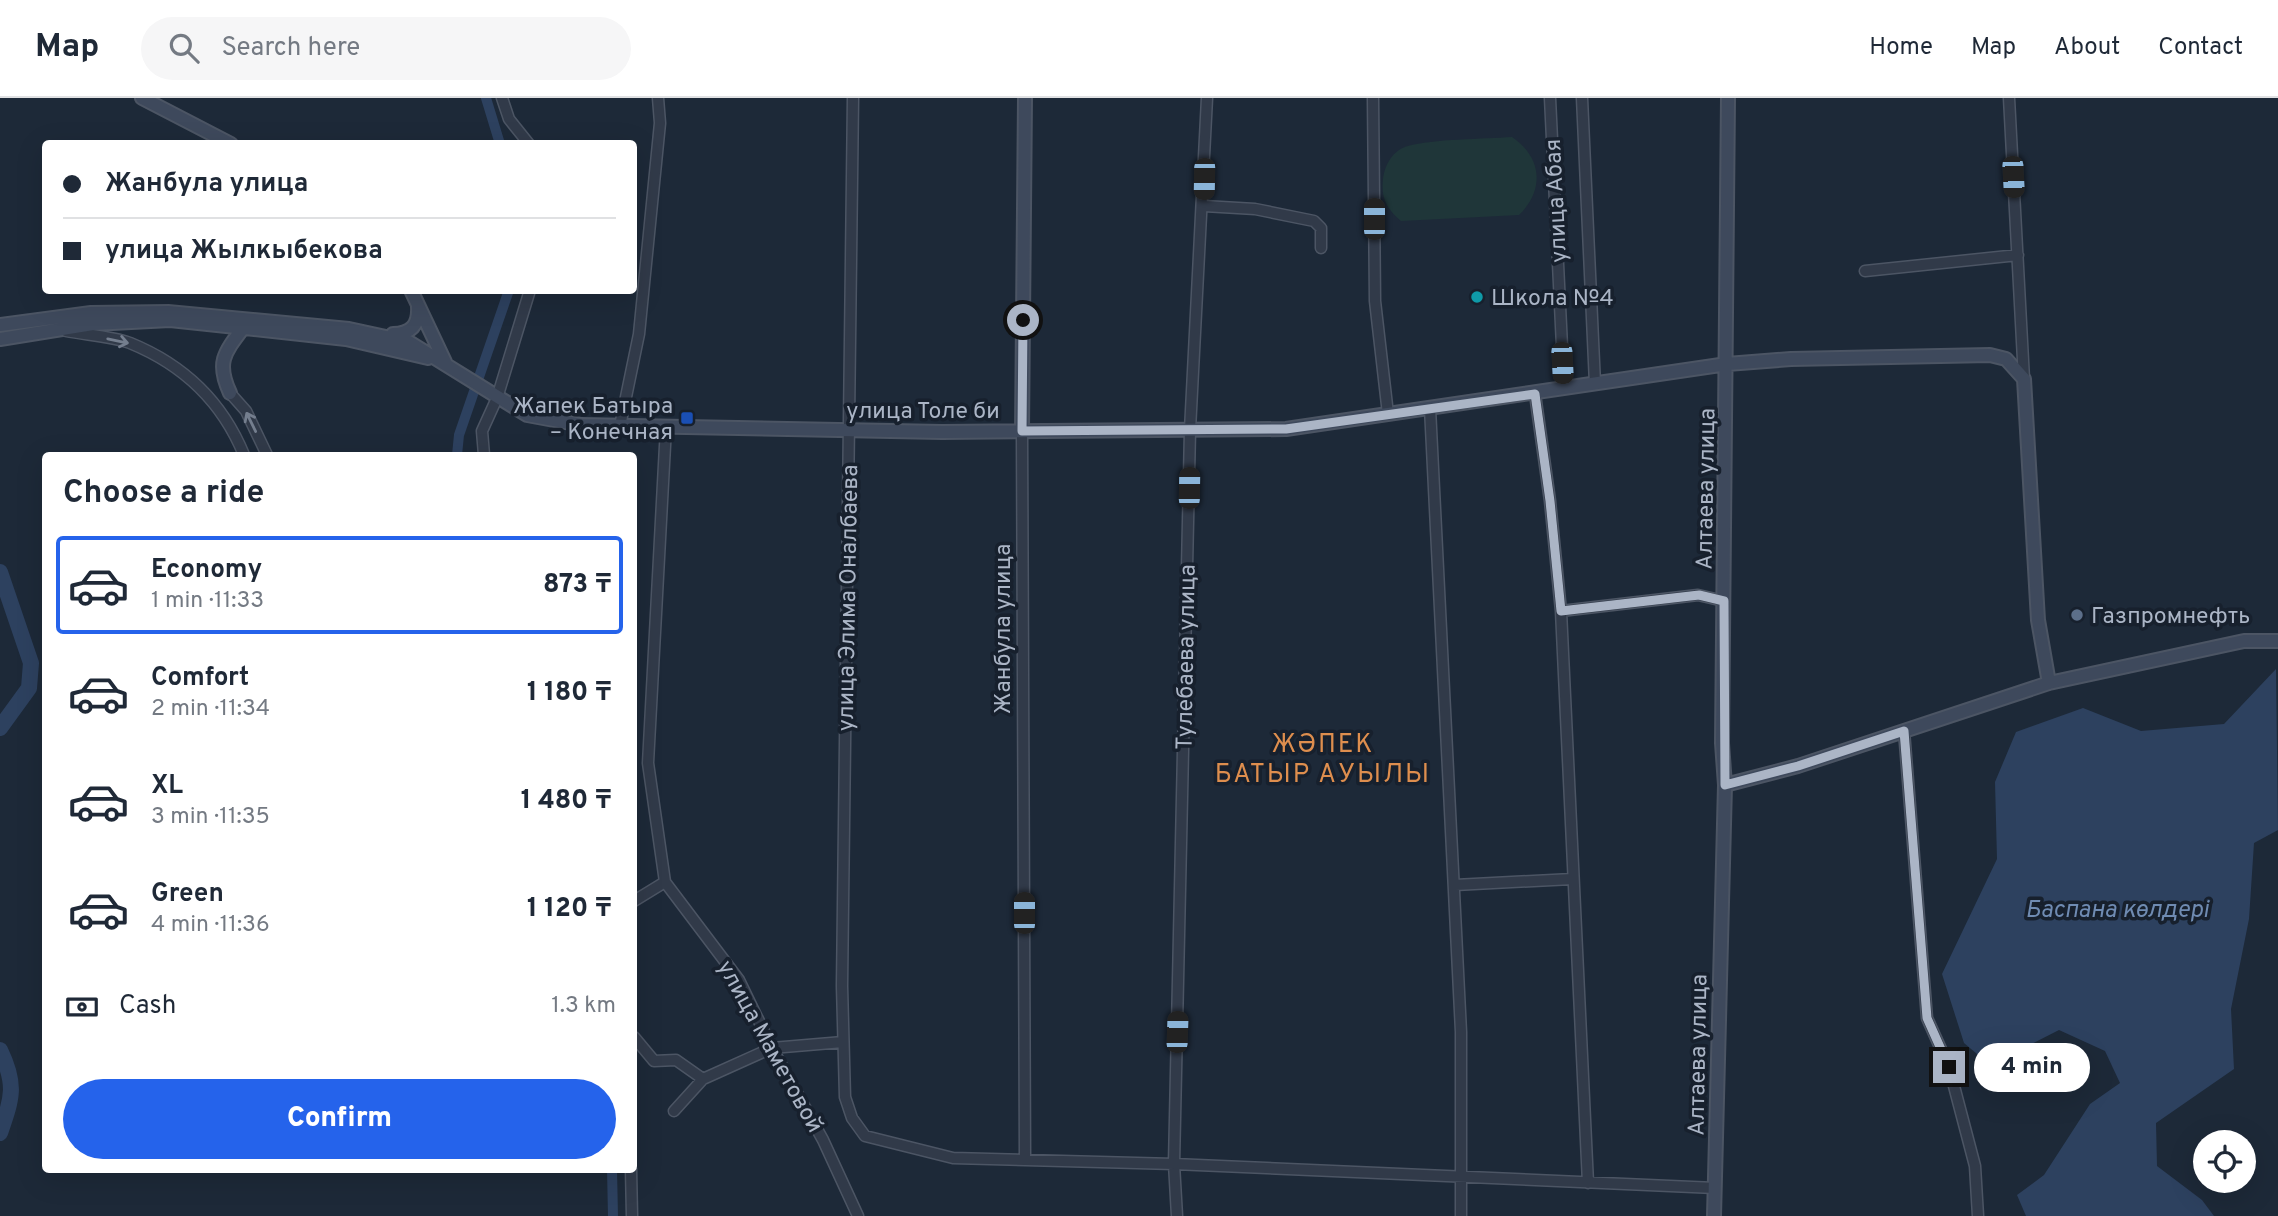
<!DOCTYPE html>
<meta charset="utf-8">
<style>
body{margin:0;font-family:Overpass,sans-serif;background:#f6f6f7;color:#1f2937;height:100vh;display:flex;flex-direction:column;font-size:26px;white-space:nowrap}
*{box-sizing:border-box;margin:0}
p{font-size:23px;color:#747a83}
.icon{flex:none;width:38px;height:38px;fill:none;stroke:currentColor;stroke-width:2;stroke-linecap:round;stroke-linejoin:round}
.map{position:relative;flex:1;overflow:hidden}
.drawer{position:absolute;left:42px;top:354px;width:595px;height:721px;display:flex;flex-direction:column;background:#fff;border-radius:7px;box-shadow:0 7px 28px #0002}
.drawer>*{flex:none}
.hud{position:absolute;left:42px;top:42px;width:595px;height:154px;border-radius:7px;box-shadow:0 7px 28px #0002;display:grid;align-content:center;height:154px;padding:0 21px;background:#fff}
.tools{position:absolute;left:2193px;top:1032px;display:grid;gap:14px}
.tools a{display:grid;place-items:center;width:63px;height:63px;border-radius:50%;background:#fff;box-shadow:0 7px 28px #0002;font-size:35px}
.end{position:absolute;width:32px;height:32px;margin:-16px;border:9px solid #abb5c6;background:#111;box-shadow:0 0 0 4px #111}
.from{border-radius:50%}
.bubble{position:absolute;height:49px;border-radius:24px;background:#fff;box-shadow:0 7px 28px #0002;font-size:23px;font-weight:800;line-height:49px;text-align:center}
.car{position:absolute;width:21px;height:42px;margin:-21px -10px;border-radius:9px;box-shadow:0 0 5px 2px #0007;background:linear-gradient(#222 24%,#8ab4d8 0 40%,#222 0 76%,#8ab4d8 0 86%,#222 0)}
.hud b{display:flex;align-items:center;gap:24px;height:66px;font-size:26px}
.hud b+b{border-top:2px solid #e0e1e3}
.hud i{width:18px;height:18px;background:#1f2937}
ul{padding:0;list-style:none}
li{display:flex;align-items:center;gap:21px;height:98px;margin:0 14px 10px;padding:0 7px;border:4px solid transparent;border-radius:7px}
li div{flex:1}
li b{display:block;font-size:26px}
li em{font-style:normal;font-weight:800}
li.selected{border-color:#2563eb}
li>.icon{width:63px;height:63px;stroke-width:1.5}
h2{padding:0 21px;font-size:32px;line-height:84px}
.pay{display:flex;align-items:center;gap:18px;height:77px;padding:0 21px;font-size:26px}
.pay p{margin-inline-start:auto}
.primary-button{display:flex;gap:14px;margin-top:auto;padding:14px 21px}
.primary-button a{flex:1;height:80px;border-radius:42px;background:#2563eb;color:#fff;font-size:28px;font-weight:800;line-height:80px;text-align:center}
header{display:flex;align-items:center;gap:42px;box-sizing:border-box;height:98px;padding:0 35px;background:#fff;border-bottom:2px solid #e0e1e3}
header strong{font-size:33px}
nav{display:flex;gap:38px;margin-inline-start:auto;font-size:24px}
.search{width:490px;height:63px;background:#f6f6f7;display:flex;align-items:center;gap:18px;box-sizing:border-box;padding:0 24px;border-radius:38px;color:#747a83;font-size:26px}
.map>svg:first-child{display:block}
</style>
<header>
<strong>Map</strong>
<div class="search"><svg class="icon" aria-label="search" viewBox="0 0 24 24"><circle cx="10" cy="10" r="6"/><path d="M15 15l6 6"/></svg>Search here</div>
<nav><a>Home</a><a>Map</a><a>About</a><a>Contact</a></nav>
</header>
<div class="map">
<svg width="2278" height="1118" viewBox="0 0 2278 1118">
<rect width="100%" height="100%" fill="#1d2938"/>
<path fill="#1f3639" d="M1512,39C1542,59 1545,92 1519,117L1401,123C1386,110 1381,100 1383,81C1385,66 1393,52 1408,48C1433,41 1484,41 1512,39Z"/>
<path fill="#2d415f" d="M2276,571L2278,732L2254,745L2249,821L2231,911L2234,971L2156,1025L2157,1068L2202,1102L2214,1118H2026L2017,1097L2044,1077L2090,1006L2120,985L2105,953L2059,932L1990,967L1964,945L1942,876L1997,761L1995,684L2016,634L2083,610L2141,633L2224,626Z"/>
<g fill="none" stroke-linecap="round" stroke-linejoin="round">
<path stroke="#2d415f" stroke-width="10" d="M486,0L500,46
M457,357L459,337L509,192
M612,1071L613,1118"/>
<path stroke="#2d415f" stroke-width="16" d="M0,474L31,565L29,590L0,630
M0,952C17,987 12,1000 0,1035"/>
<defs>
<path id="street" d="M502,0L509,21L529,46
M853,0L842,888L845,999L852,1020L865,1038L953,1060L1174,1066L1715,1090
M1373,0L1375,203L1388,316
M1550,0L1564,290
M1582,0L1595,286
M2009,0L2024,281
M1204,108L1255,111L1314,123L1321,130V150
M1865,173L2018,157
M66,233C86,237 111,238 130,245C184,267 222,303 244,357
M230,295L246,313L267,357
M1535,296L1550,403L1561,513L1588,1085
M1430,310L1461,934V1118
M620,328L639,236L660,25L658,0
M666,329L648,665L665,784L739,882L772,950L823,1042L858,1118
M1022,333L1025,1061
M484,357L482,333L497,300L530,192
M1561,513L1698,497L1724,503
M1904,633L1927,920L1949,969L1975,1068L1978,1118
M1455,787L1572,781
M634,803L665,784
M634,939L654,963L676,962L703,981
M674,1013L703,981L772,950L843,944
M631,1071L632,1118
M1177,1118L1174,1066L1190,332L1207,0"/>
<path id="secondary" d="M142,0L231,46
M411,192L445,264
M0,227L91,215L168,214L349,231L409,244L527,317L581,327L942,334L1286,331L1727,266L1791,261L1990,257L2006,261L2024,281L2038,522L2049,585
M393,236C411,236 419,227 418,209
M0,241L93,226L170,222L346,241L428,260
M230,295C216,265 224,255 243,230
M1022,333L1025,0
M1725,687L1798,668L2049,585L2244,543H2278
M1714,1118L1725,687L1722,645L1728,0"/>
</defs>
<use href="#street" stroke="#4c5564" stroke-width="13"/>
<use href="#secondary" stroke="#4c5564" stroke-width="16"/>
<use href="#street" stroke="#313a49" stroke-width="10"/>
<use href="#secondary" stroke="#3e495c" stroke-width="12"/>
</g>
<defs><path id="oneway-shaft" d="M-6 0H5M1.5-3L5.5 0L1.5 3" fill="none" stroke-width="1.6" stroke-linecap="round" stroke-linejoin="round" transform="scale(1.75)"/></defs>
<g stroke="#747e8e">
<use href="#oneway-shaft" transform="translate(118 243) rotate(12)"/>
<use href="#oneway-shaft" transform="translate(251 324) rotate(-116)"/>
</g>
<g fill="none" stroke-linecap="round" stroke-linejoin="round">
<path stroke="#abb5c6" stroke-width="9" d="M1023,222L1022,333L1286,331L1535,296L1550,403L1561,513L1699,497L1724,503L1725,687L1798,668L1904,633L1927,920L1949,969"/>
</g>
<circle fill="#0f9aa8" stroke="#17202d" stroke-width="2.5" cx="1477" cy="199" r="7"/>
<rect fill="#1a4fb4" stroke="#17202d" stroke-width="2.5" x="680" y="313" width="14" height="14" rx="3.5"/>
<circle fill="#5c6f8a" stroke="#17202d" stroke-width="2.5" cx="2077" cy="517" r="7"/>
<g text-anchor="middle" stroke-width="7" stroke-linejoin="round" paint-order="stroke">
<g font-size="23" fill="#abb5c6" stroke="#17202d">
<text transform="translate(1555 103) rotate(-93)" y="8">улица Абая</text>
<text x="923" y="320">улица Толе би</text>
<text transform="translate(1705 391) rotate(-89)" y="8">Алтаева улица</text>
<text transform="translate(847 500) rotate(-89)" y="8">улица Элима Оналбаева</text>
<text transform="translate(1002 531) rotate(-90)" y="8">Жанбула улица</text>
<text transform="translate(1185 559) rotate(-89)" y="8">Тулебаева улица</text>
<text transform="translate(771 948) rotate(61)" y="8">улица Маметовой</text>
<text transform="translate(1697 957) rotate(-89)" y="8">Алтаева улица</text>
</g>
<g font-size="23" fill="#abb5c6" stroke="#17202d" text-anchor="start">
<text x="1491" y="207">Школа №4</text>
<text x="673" y="315" text-anchor="end">Жапек Батыра<tspan x="673" dy="26">– Конечная</tspan></text>
<text x="2091" y="525">Газпромнефть</text>
</g>
<g font-size="24" font-style="italic" fill="#6f8bb2" stroke="#17202d">
<text x="2117" y="819">Баспана көлдері</text>
</g>
<g font-size="26" letter-spacing="2" fill="#de8e4e" stroke="#17202d">
<text x="1323" y="654">ЖӘПЕК<tspan x="1323" dy="30">БАТЫР АУЫЛЫ</tspan></text>
</g>
</g>
</svg>
<div class="tools">
<a><svg class="icon" aria-label="locate" viewBox="0 0 24 24"><circle cx="12" cy="12" r="6"/><path d="M12 2v4M12 18v4M2 12h4M18 12h4"/></svg></a>
</div>
<i class="end from" style="left:1023px;top:222px"></i>
<i class="end" style="left:1949px;top:969px"></i>
<div class="bubble" style="left:1974px;top:945px;width:116px">4 min</div>
<i class="car" style="left:2013px;top:79px;rotate:177deg"></i>
<i class="car" style="left:1204px;top:81px;rotate:181deg"></i>
<i class="car" style="left:1374px;top:121px;rotate:0deg"></i>
<i class="car" style="left:1562px;top:265px;rotate:177deg"></i>
<i class="car" style="left:1189px;top:390px;rotate:1deg"></i>
<i class="car" style="left:1024px;top:815px;rotate:0deg"></i>
<i class="car" style="left:1177px;top:934px;rotate:2deg"></i>
<div class="hud">
<b><i class="from"></i>Жанбула улица</b>
<b><i></i>улица Жылкыбекова</b>
</div>
<section class="drawer">
<h2>Choose a ride</h2>
<ul>
<li class="selected"><svg class="icon" aria-label="car" viewBox="0 0 24 24"><path d="M5 17H2v-5l4-1 3-4h7l3 4 3 1v5h-3M9 17h6M6 11h13"/><circle cx="7" cy="17" r="2"/><circle cx="17" cy="17" r="2"/></svg><div><b>Economy</b><p>1 min · 11:33</p></div><em>873 ₸</em></li>
<li><svg class="icon" aria-label="car" viewBox="0 0 24 24"><path d="M5 17H2v-5l4-1 3-4h7l3 4 3 1v5h-3M9 17h6M6 11h13"/><circle cx="7" cy="17" r="2"/><circle cx="17" cy="17" r="2"/></svg><div><b>Comfort</b><p>2 min · 11:34</p></div><em>1 180 ₸</em></li>
<li><svg class="icon" aria-label="car" viewBox="0 0 24 24"><path d="M5 17H2v-5l4-1 3-4h7l3 4 3 1v5h-3M9 17h6M6 11h13"/><circle cx="7" cy="17" r="2"/><circle cx="17" cy="17" r="2"/></svg><div><b>XL</b><p>3 min · 11:35</p></div><em>1 480 ₸</em></li>
<li><svg class="icon" aria-label="car" viewBox="0 0 24 24"><path d="M5 17H2v-5l4-1 3-4h7l3 4 3 1v5h-3M9 17h6M6 11h13"/><circle cx="7" cy="17" r="2"/><circle cx="17" cy="17" r="2"/></svg><div><b>Green</b><p>4 min · 11:36</p></div><em>1 120 ₸</em></li>
</ul>
<div class="pay"><svg class="icon" aria-label="cash" viewBox="0 0 24 24"><path d="M3 7h18v10H3z"/><circle cx="12" cy="12" r="2"/></svg>Cash<p>1.3 km</p></div>
<div class="primary-button"><a>Confirm</a></div>
</section>
</div>
